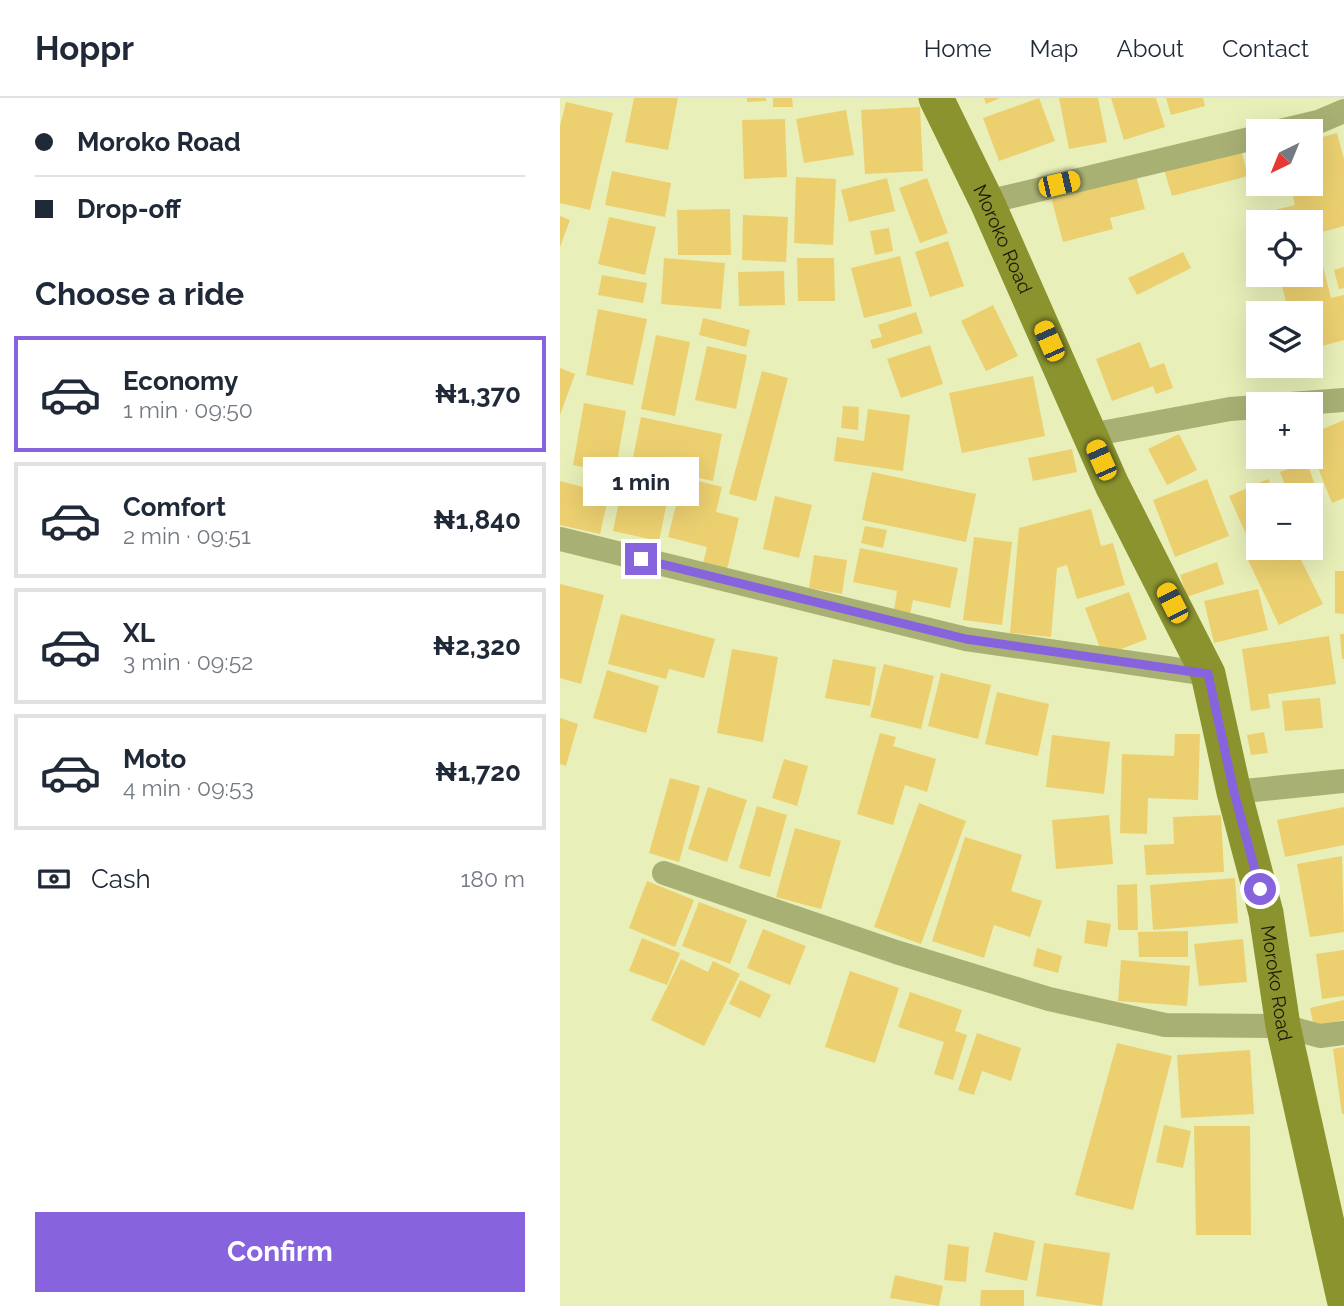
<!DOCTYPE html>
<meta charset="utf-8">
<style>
body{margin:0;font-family:Raleway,sans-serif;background:#f6f6f7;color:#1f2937;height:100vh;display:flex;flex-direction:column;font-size:26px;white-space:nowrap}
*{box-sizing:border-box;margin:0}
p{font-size:23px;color:#747a83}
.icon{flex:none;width:38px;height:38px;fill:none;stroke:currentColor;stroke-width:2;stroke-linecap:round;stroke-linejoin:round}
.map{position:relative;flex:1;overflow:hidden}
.details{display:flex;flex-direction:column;background:#fff;width:560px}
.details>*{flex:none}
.top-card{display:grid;align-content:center;height:154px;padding:0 35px;background:#fff}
.needle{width:46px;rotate:223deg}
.buttons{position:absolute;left:686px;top:21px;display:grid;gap:14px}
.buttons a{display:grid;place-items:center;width:77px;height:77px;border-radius:0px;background:#fff;box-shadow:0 7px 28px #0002;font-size:35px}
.end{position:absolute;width:32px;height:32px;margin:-16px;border:9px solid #8763de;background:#fff;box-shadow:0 0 0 4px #fff}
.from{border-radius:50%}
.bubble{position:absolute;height:49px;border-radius:0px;background:#fff;box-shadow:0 7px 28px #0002;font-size:23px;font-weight:700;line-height:49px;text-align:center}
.car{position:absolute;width:21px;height:42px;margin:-21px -10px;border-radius:9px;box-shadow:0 0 5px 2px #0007;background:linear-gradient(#f5c518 24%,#345 0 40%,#f5c518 0 76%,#345 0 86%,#f5c518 0)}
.top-card b{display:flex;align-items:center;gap:24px;height:66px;font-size:26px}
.top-card b+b{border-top:2px solid #e0e1e3}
.top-card i{width:18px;height:18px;background:#1f2937}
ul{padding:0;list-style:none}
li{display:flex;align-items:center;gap:21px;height:116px;margin:0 14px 10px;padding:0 21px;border:4px solid #e0e1e3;border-radius:0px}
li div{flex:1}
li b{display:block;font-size:26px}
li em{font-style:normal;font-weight:700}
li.selected{border-color:#8763de}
li>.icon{width:63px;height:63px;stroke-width:1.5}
h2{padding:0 35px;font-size:32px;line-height:84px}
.pay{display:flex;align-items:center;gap:18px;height:77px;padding:0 35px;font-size:26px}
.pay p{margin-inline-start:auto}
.action{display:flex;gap:14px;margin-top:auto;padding:14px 35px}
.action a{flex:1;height:80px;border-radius:0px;background:#8763de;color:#fff;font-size:28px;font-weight:700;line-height:80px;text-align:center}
header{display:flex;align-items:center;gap:42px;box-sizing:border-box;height:98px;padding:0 35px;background:#fff;border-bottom:2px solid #e0e1e3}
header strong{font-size:33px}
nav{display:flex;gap:38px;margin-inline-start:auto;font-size:24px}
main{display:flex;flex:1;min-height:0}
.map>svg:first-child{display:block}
</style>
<header>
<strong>Hoppr</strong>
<nav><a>Home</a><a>Map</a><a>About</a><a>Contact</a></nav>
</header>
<main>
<section class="details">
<div class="top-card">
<b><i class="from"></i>Moroko Road</b>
<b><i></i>Drop-off</b>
</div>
<h2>Choose a ride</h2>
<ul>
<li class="selected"><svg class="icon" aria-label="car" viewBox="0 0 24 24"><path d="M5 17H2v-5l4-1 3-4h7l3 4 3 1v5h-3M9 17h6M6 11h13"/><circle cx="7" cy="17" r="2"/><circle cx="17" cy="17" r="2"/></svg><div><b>Economy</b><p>1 min · 09:50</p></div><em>₦1,370</em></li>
<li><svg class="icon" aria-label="car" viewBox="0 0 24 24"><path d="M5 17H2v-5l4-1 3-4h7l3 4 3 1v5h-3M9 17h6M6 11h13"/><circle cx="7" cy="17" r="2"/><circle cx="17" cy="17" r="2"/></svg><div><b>Comfort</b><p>2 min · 09:51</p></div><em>₦1,840</em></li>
<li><svg class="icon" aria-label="car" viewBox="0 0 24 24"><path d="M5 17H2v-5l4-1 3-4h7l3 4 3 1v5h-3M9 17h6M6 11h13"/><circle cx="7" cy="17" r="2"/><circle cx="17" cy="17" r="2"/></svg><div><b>XL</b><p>3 min · 09:52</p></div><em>₦2,320</em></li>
<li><svg class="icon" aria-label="car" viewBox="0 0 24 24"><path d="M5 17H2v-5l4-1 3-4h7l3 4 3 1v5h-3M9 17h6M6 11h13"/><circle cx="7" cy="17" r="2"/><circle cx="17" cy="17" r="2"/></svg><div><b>Moto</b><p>4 min · 09:53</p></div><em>₦1,720</em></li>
</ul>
<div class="pay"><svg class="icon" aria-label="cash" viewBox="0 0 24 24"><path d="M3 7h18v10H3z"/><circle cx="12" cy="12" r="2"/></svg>Cash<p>180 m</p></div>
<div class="action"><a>Confirm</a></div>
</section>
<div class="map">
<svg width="784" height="1208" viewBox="0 0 784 1208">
<rect width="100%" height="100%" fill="#e8efb8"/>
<path fill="#ecd070" d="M74,0H118L108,52L65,44Z
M187,0H206V3L187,4Z
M213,0H232L233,9H213Z
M424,0H440L426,6Z
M479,0L495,43L439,63L423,20Z
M499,0H538L547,44L509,51Z
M551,0H596L605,29L564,42Z
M606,0H643L645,8L611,17Z
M6,4L53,15L30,112L0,105V28Z
M360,9L363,73L305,76L301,12Z
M286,12L294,57L244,65L236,21Z
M225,21L227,79L184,81L182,22Z
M777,35L784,61V128L751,137V124H718L715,112L735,107L730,86H751V42Z
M679,44L688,78L612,98L602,65Z
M574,70L585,111L550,120L553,131L503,144L489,92Z
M52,73L111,85L105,119L45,107Z
M236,79L276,81L273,147L234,145Z
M327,80L335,113L289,124L281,92Z
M367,80L388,135L360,145L339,90Z
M170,111L171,157H118L117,112Z
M183,117L228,119L226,164L182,162Z
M0,118L10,122L0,149Z
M49,119L96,129L85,177L38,166Z
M329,130L333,153L315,157L310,133Z
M388,143L404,188L370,199L355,154Z
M759,153L771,200L784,197V242L751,251V215H735L733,210L728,211L719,177H751V155Z
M623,154L631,170L577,197L568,180Z
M340,158L352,208L304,220L291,170Z
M104,160L165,165L161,211L101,206Z
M237,160H274L275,203H238Z
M784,169V190L779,191L774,172Z
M224,173L225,207L179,208L178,174Z
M42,177L87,185L83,205L38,197Z
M433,207L458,258L426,273L401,223Z
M38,211L87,221L73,287L26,277Z
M356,214L363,235L313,251L310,242L322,239L318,227Z
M143,220L190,232L186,249L139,237Z
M96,237L130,244L115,318L81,311Z
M580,244L590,270L604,265L613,290L596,296L593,288L552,303L536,261Z
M370,247L383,286L341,300L327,261Z
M147,248L187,257L176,311L135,302Z
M0,270L15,276L0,317Z
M202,273L228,280L196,403L169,396Z
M473,278L485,338L402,355L389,295Z
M24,305L66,313L55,375L13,367Z
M283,308L299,309L298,332L281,330Z
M308,311L350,317L343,373L274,363L277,339L304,343Z
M81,319L162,336L153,383L72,365Z
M784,322V400L772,405L751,352V336Z
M619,336L637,372L607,387L588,351Z
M512,351L517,374L473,383L468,360Z
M747,365L763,409L751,413V397H729L720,374Z
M312,374L416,396L406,444L302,422Z
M64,379L110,389L99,443L53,433Z
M123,379L162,389L156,414L179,420L166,476L142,470L147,449L108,439Z
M647,381L669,438L615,459L593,402Z
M708,381L716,397H698V439L689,443L669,398Z
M0,383L49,396L40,436L0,427Z
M215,398L252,407L239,460L203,451Z
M531,411L541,448L553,445L565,487L517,501L507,467L497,470L491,539L450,535L459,430Z
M305,428L327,432L323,450L301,445Z
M414,439L452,444L442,527L403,522Z
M300,450L398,470L390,510L353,502L349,521L333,518L337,493L293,484Z
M708,450H735L763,506L719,527L687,460Z
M254,457L287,462L282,496L249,490Z
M657,464L664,486L627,499L620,477Z
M775,473H784V516L775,515Z
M0,486L44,497L21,586L0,580Z
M698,491L708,532L654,545L644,503Z
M569,494L587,541L543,558L525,510Z
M61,516L155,541L144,580L109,571L106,581L48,566Z
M780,536H784V561H782Z
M769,538L776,586L708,596L710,610L691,613L682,551Z
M172,551L218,559L203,644L157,635Z
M273,561L316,569L310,608L265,600Z
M324,566L374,578L361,631L310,619Z
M47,572L99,588L86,635L33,620Z
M381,575L431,587L418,641L368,628Z
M437,594L489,606L478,658L425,646Z
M760,600L763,630L725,633L722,603Z
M0,620L18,626L6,668L0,666Z
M704,634L708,655L691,657L687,637Z
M320,635L336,639L333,648L376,661L367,694L345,687L333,727L297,716Z
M615,636H640L638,702L588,700L587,736L560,735L562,656L614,658Z
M492,637L550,644L544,696L486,689Z
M224,661L248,668L237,708L212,700Z
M110,680L140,688L119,764L89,755Z
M148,689L187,702L167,764L128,751Z
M359,705L406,723L361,846L314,829Z
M197,708L227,717L210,779L179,770Z
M784,709V747L725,759L717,722Z
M549,717L553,766L496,771L492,722Z
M661,717L664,774L586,777L584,747L614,746L613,719Z
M235,730L281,743L261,811L216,799Z
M405,739L462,757L451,793L482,803L470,839L434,827L424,860L372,843Z
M782,758L784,834L750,839L737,766Z
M675,780L678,825L593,832L590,787Z
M87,783L134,802L115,849L69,830Z
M577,786L578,832H558L557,787Z
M139,804L187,822L170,866L122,848Z
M527,822L551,826L547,849L524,845Z
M203,831L246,848L230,887L187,870Z
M628,833V859H579L578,834Z
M82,840L120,855L107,887L69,873Z
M683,841L687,884L639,888L634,846Z
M477,850L502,858L498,875L473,868Z
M784,852V898L762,901L756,856Z
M121,861L148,874L153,863L180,876L144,948L91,922Z
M561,862L630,868L627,908L558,903Z
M290,873L339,890L315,965L265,949Z
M180,882L211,897L200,920L169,906Z
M350,894L402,912L395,933L407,937L393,982L374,976L384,944L338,929Z
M784,902V922L754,929L750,910Z
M417,935L461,950L451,983L422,973L414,997L398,992Z
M557,945L612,958L573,1112L515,1097Z
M784,949V1016H782L773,951Z
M690,952L694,1016L621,1020L617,957Z
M604,1027L631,1033L623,1070L596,1064Z
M634,1028H690L691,1137H636Z
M434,1134L475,1143L467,1183L425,1174Z
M484,1145L550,1155L542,1208L476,1198Z
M388,1146L409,1149L406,1184L384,1182Z
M335,1177L383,1188L379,1208L330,1200Z
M421,1192H464V1208H420Z"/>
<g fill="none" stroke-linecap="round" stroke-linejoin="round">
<path stroke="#a9b074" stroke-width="24" d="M720,33L758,24L784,13
M427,104L698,39
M730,306L784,302
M530,337L670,311L698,309
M0,441L406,541L648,576
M674,694L784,683
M104,775L336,854L489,901L605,927L723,928L760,938L784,935"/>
<path stroke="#8b932e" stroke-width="35" id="s1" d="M376,0L427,104L552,387L648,576L674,694L706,815L723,928L784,1201"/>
</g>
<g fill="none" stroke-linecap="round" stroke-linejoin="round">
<path stroke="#8763de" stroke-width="9" d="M81,461L406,541L648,576L674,694L700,791"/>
</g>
<g text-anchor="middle" stroke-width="5" stroke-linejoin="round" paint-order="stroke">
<g font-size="19" fill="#181a06" stroke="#e8efb8">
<text dy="7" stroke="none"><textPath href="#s1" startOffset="156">Moroko Road</textPath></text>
<text dy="7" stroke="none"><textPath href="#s1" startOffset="954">Moroko Road</textPath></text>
</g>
</g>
</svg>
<div class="buttons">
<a><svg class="needle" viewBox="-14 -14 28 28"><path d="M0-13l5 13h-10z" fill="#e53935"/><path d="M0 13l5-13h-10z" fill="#747a83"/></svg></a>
<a><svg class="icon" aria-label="locate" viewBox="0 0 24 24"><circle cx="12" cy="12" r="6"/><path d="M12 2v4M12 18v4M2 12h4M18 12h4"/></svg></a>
<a><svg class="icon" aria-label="layers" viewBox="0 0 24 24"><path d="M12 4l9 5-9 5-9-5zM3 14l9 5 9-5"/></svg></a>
<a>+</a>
<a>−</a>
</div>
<i class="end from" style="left:700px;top:791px"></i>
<i class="end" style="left:81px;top:461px"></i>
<div class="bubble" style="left:23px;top:359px;width:116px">1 min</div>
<i class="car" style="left:499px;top:86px;rotate:77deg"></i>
<i class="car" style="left:489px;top:243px;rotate:336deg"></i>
<i class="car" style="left:541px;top:362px;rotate:336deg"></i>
<i class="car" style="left:612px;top:505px;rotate:333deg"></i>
</div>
</main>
